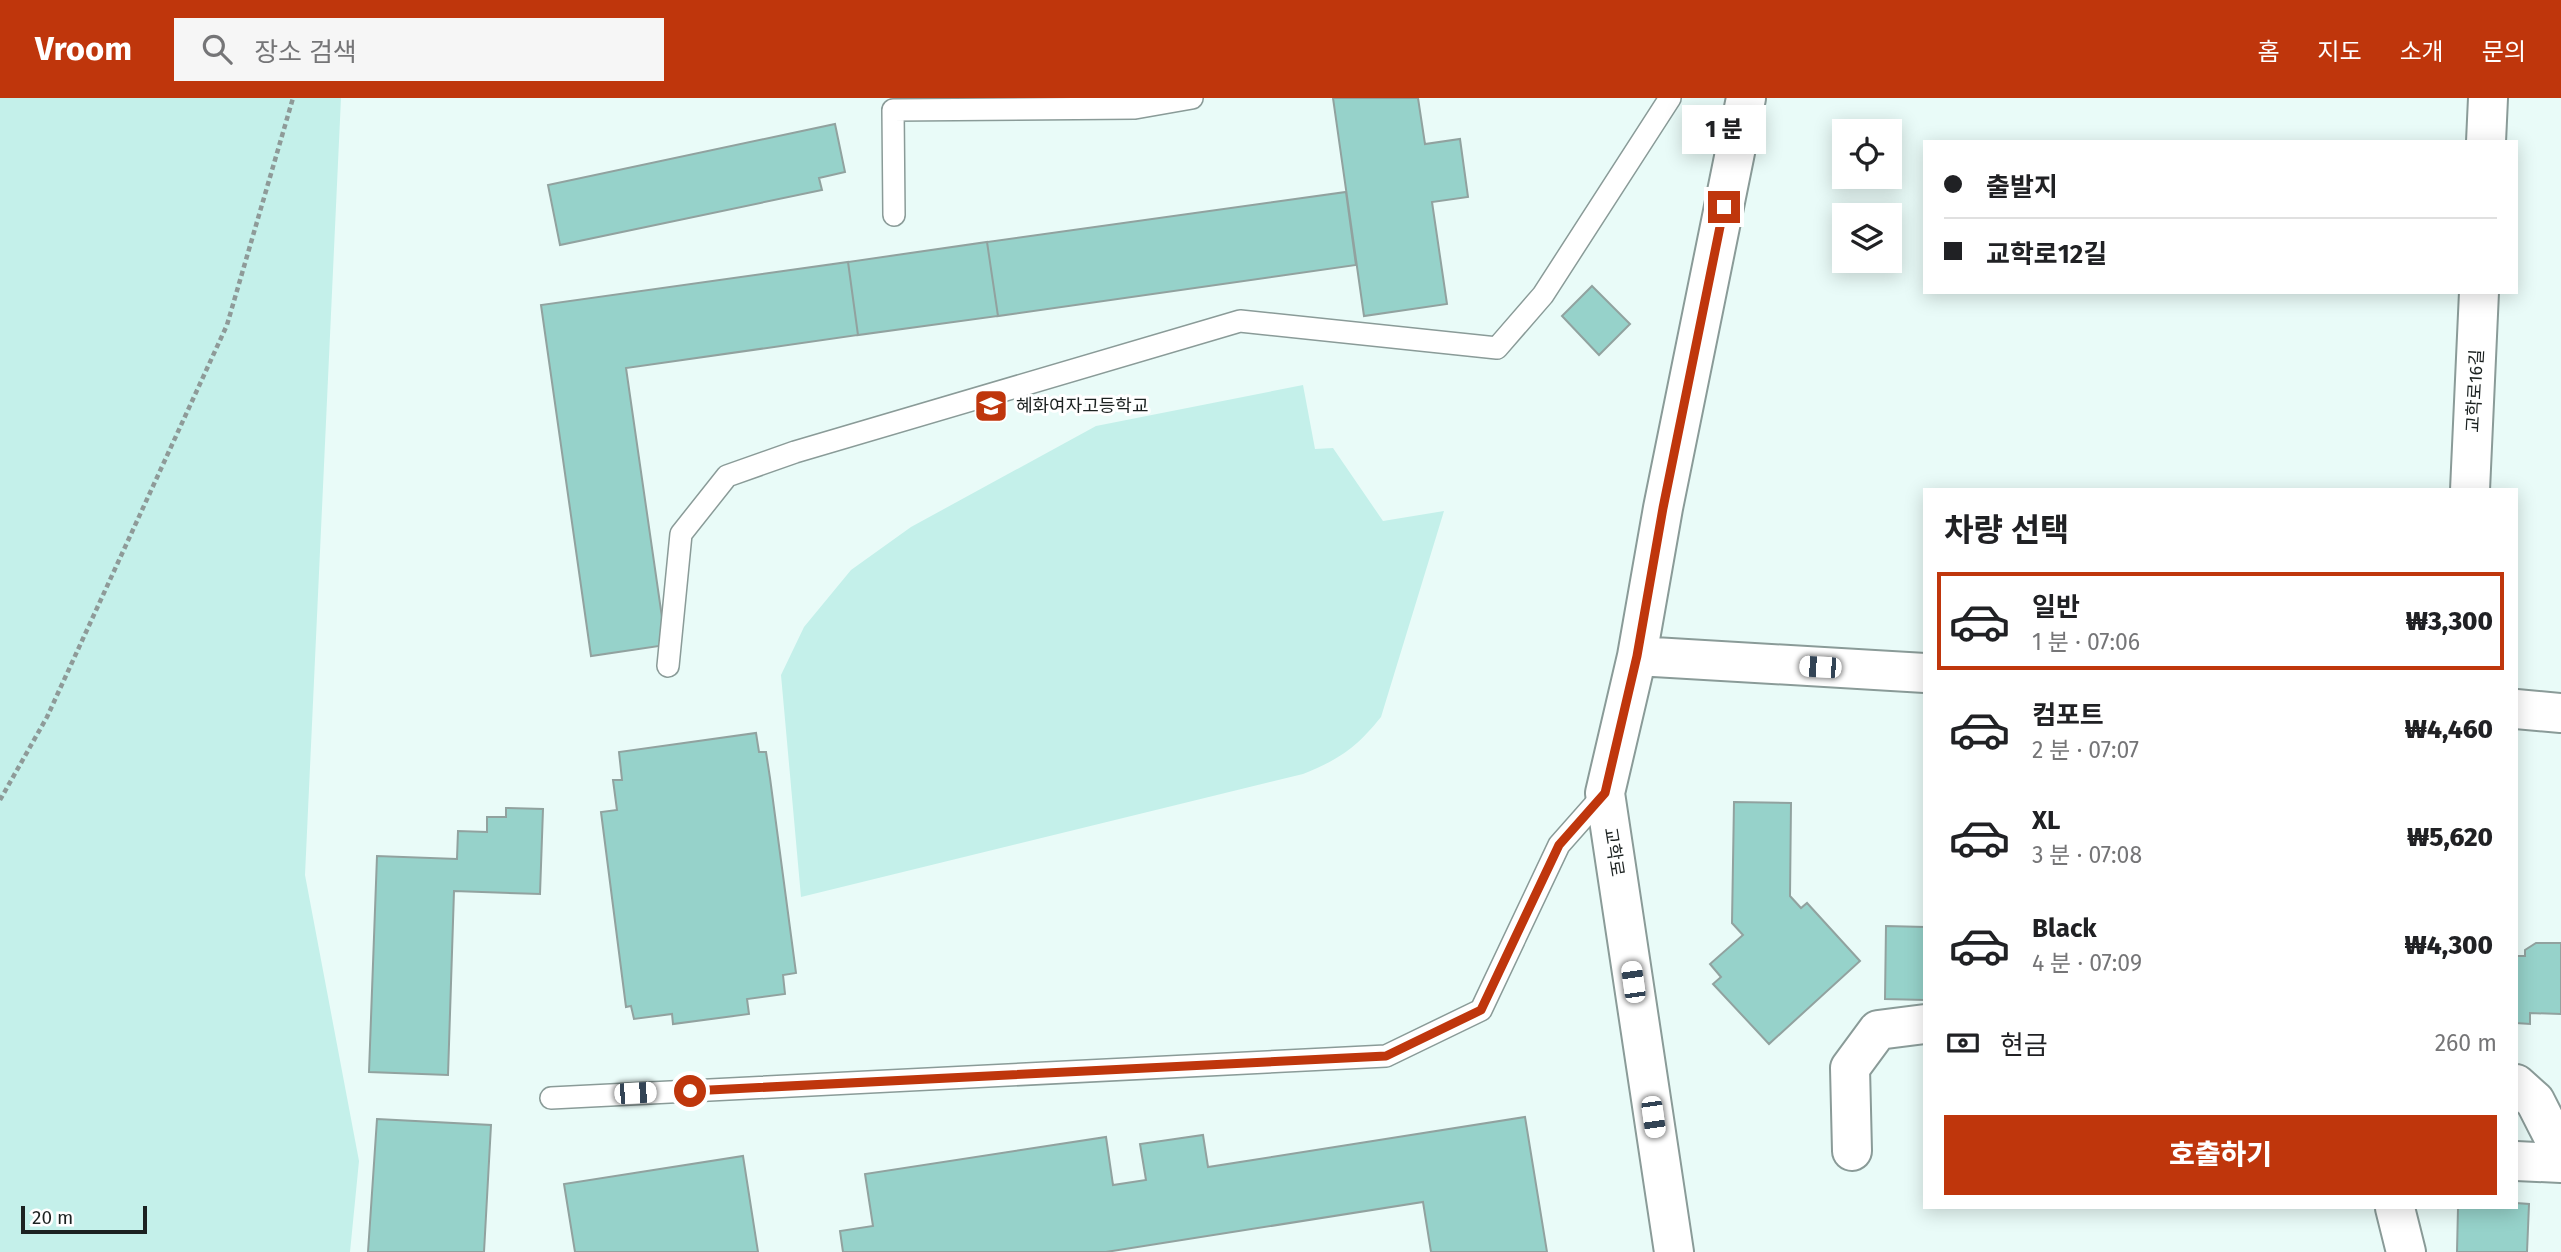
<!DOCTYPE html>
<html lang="ko">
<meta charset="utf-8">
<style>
body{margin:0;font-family:"Fira Sans","Noto Sans KR",sans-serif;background:#f6f6f6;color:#202124;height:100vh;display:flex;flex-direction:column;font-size:26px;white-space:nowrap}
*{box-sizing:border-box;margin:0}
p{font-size:23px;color:#757577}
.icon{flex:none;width:38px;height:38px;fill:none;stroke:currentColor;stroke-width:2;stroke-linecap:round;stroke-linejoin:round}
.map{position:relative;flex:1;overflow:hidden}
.panel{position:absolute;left:1923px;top:390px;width:595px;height:721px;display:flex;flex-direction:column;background:#fff;border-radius:0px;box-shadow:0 4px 18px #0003}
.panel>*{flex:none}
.guide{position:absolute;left:1923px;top:42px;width:595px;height:154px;border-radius:0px;box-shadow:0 4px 18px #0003;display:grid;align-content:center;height:154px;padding:0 21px;background:#fff}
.buttons{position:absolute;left:1832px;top:21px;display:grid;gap:14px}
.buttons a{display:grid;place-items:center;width:70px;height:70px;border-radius:0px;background:#fff;box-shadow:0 4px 18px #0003;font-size:35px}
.scale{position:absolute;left:21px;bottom:18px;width:126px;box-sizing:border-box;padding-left:7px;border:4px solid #1c2221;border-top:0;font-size:19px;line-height:24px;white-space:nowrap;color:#1c2221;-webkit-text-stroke:5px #fff;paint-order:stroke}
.end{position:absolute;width:32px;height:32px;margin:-16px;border:9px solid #bf360c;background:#fff;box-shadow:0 0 0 4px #fff}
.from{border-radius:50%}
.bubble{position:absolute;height:49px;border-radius:0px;background:#fff;box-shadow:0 4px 18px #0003;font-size:23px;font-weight:800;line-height:49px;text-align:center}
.car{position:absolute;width:21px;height:42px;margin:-21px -10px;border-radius:9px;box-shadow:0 0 5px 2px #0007;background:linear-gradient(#fff 24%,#345 0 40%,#fff 0 76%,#345 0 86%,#fff 0)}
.guide b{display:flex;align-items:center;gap:24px;height:66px;font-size:26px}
.guide b+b{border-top:2px solid #e0e0e0}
.guide i{width:18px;height:18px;background:#202124}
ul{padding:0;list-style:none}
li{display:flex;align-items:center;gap:21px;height:98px;margin:0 14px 10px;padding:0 7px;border:4px solid transparent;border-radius:0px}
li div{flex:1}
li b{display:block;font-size:26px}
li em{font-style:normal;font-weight:800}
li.selected{border-color:#bf360c}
li>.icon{width:63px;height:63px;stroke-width:1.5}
h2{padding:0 21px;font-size:32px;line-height:84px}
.pay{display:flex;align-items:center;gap:18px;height:77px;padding:0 21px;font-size:26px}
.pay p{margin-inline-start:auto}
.primary-button{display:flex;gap:14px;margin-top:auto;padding:14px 21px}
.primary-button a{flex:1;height:80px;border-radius:0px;background:#bf360c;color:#fff;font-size:28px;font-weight:800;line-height:80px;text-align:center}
header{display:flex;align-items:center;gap:42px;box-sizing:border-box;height:98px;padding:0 35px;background:#bf360c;color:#fff}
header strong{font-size:33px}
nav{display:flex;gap:38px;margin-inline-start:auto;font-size:24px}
.search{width:490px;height:63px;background:#f6f6f6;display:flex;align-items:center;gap:18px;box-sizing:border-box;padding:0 24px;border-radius:0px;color:#757577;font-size:26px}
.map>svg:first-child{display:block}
</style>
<header>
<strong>Vroom</strong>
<div class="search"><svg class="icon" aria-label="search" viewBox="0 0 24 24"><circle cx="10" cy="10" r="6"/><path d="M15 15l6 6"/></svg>장소 검색</div>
<nav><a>홈</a><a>지도</a><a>소개</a><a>문의</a></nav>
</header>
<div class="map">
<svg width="2561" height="1154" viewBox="0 0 2561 1154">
<rect width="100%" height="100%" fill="#e9fbf8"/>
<path fill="#c4f0ea" d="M0,0H341L305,777L359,1063L350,1154H0Z
M1303,287L1315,351L1333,350L1383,423L1444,413L1381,619C1356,650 1340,661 1303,676L801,799L781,577L804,529L851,472L911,429L1096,328Z"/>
<path fill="#96d2ca" stroke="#91a29f" stroke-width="2" d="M1333,0H1418L1425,46L1460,41L1468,99L1432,104L1447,206L1364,218Z
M835,26L845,74L819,80L822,92L560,147L548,87Z
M1346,94L1356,167L998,218L987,144Z
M987,144L998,218L858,237L848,164Z
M848,164L858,237L626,270L666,547L591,558L541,207Z
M1592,188L1630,226L1599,257L1562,218Z
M756,635L759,654H766L770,680L796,875L783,877L785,896L747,901L749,916L673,926L672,916L634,921L631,908L626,909L601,714L617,712L613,682H622L619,654Z
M1734,704L1791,705L1790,798L1801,810L1807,805L1860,863L1769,946L1713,886L1721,879L1710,866L1743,837L1732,825Z
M506,710L543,711L540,796L454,793L448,977L369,974L377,758L457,761L458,733L487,734V719H506Z
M1886,828L1925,829V902L1885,901Z
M2536,845H2561V916L2530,915V926L2516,925V858H2525V852Z
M1525,1019L1547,1154H1431L1423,1104L1106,1154H843L840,1133L873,1128L865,1076L1106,1039L1113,1087L1146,1082L1140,1046L1203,1037L1208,1069Z
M377,1021L491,1027L484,1154H368Z
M743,1058L758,1154H575L564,1086Z
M2516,1105L2529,1106L2527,1154H2457L2458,1110H2516Z"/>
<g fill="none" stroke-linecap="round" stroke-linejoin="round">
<defs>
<path id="lane" d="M894,117L893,12L1135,10L1192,0
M668,568L681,436L727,378L795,354L1240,223L1497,250L1543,197L1670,0
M551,1000L1386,958L1481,912L1559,747L1605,695"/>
<path id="street" d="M2486,44L2488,0
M2470,392L2479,194
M1637,558L1925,575
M2516,611L2561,615
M2516,986L2535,1003L2561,1054
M1852,1053L1850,970L1878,932L1925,926
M2516,1063L2561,1065
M2395,1110L2406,1154
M1674,1154L1605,695L1637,558L1663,410L1746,0"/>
</defs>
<use href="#lane" stroke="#8a9b98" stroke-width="24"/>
<use href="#street" stroke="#8a9b98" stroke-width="42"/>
<path stroke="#8e9a98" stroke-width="4.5" stroke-dasharray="5 3.5" stroke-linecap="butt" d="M0,702L47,619L227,227L293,0"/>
<use href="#lane" stroke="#fff" stroke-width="21"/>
<use href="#street" stroke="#fff" stroke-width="38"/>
</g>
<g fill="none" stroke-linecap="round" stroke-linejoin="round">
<path stroke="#bf360c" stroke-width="9" d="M690,993L1386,958L1481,912L1559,747L1605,695L1637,558L1663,410L1724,109"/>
</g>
<defs>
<symbol id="school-square" viewBox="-11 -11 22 22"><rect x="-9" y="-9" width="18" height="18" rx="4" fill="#bf360c" stroke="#fff"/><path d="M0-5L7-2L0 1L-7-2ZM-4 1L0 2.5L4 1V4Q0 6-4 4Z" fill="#fff"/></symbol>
</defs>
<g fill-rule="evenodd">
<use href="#school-square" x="972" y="289" width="38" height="38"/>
</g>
<g text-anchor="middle" stroke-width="6" stroke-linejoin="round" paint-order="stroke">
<g font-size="18" fill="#1c2221" stroke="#fff">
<text transform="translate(2475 293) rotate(-87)" y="6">교학로16길</text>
<text transform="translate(1614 754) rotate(81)" y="6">교학로</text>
</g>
<g font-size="18" fill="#1c2221" stroke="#fff" text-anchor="start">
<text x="1016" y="314">혜화여자고등학교</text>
</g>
</g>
</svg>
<div class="buttons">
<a><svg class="icon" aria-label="locate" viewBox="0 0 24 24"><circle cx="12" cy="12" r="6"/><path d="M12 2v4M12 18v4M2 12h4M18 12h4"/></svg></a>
<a><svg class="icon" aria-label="layers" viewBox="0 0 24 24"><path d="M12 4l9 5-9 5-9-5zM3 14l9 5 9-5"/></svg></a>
</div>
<div class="scale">20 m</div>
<i class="end from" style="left:690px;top:993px"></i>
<i class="end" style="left:1724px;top:109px"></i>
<div class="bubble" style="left:1682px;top:7px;width:84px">1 분</div>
<i class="car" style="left:1820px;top:569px;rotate:273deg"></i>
<i class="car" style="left:1633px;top:884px;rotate:352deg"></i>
<i class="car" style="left:635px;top:995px;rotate:87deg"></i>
<i class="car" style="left:1653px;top:1019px;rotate:172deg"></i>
<div class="guide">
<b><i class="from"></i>출발지</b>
<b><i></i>교학로12길</b>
</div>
<section class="panel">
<h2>차량 선택</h2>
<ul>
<li class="selected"><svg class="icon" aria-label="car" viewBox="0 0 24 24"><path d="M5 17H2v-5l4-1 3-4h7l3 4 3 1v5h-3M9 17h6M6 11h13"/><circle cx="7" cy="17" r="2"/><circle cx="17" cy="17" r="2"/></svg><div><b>일반</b><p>1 분 · 07:06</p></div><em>₩3,300</em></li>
<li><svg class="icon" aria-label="car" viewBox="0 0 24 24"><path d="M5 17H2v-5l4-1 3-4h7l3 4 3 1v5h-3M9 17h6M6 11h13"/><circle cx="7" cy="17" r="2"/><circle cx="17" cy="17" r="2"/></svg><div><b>컴포트</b><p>2 분 · 07:07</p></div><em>₩4,460</em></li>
<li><svg class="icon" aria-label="car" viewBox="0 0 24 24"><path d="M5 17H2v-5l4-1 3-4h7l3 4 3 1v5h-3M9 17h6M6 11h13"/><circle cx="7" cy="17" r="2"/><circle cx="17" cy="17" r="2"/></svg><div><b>XL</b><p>3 분 · 07:08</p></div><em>₩5,620</em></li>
<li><svg class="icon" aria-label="car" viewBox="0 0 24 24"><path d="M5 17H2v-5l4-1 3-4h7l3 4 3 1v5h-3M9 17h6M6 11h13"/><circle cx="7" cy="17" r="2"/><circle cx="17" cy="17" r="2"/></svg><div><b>Black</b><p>4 분 · 07:09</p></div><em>₩4,300</em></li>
</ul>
<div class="pay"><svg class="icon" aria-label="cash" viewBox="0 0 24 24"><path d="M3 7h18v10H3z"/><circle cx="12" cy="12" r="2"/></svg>현금<p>260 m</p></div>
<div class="primary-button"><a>호출하기</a></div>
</section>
</div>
